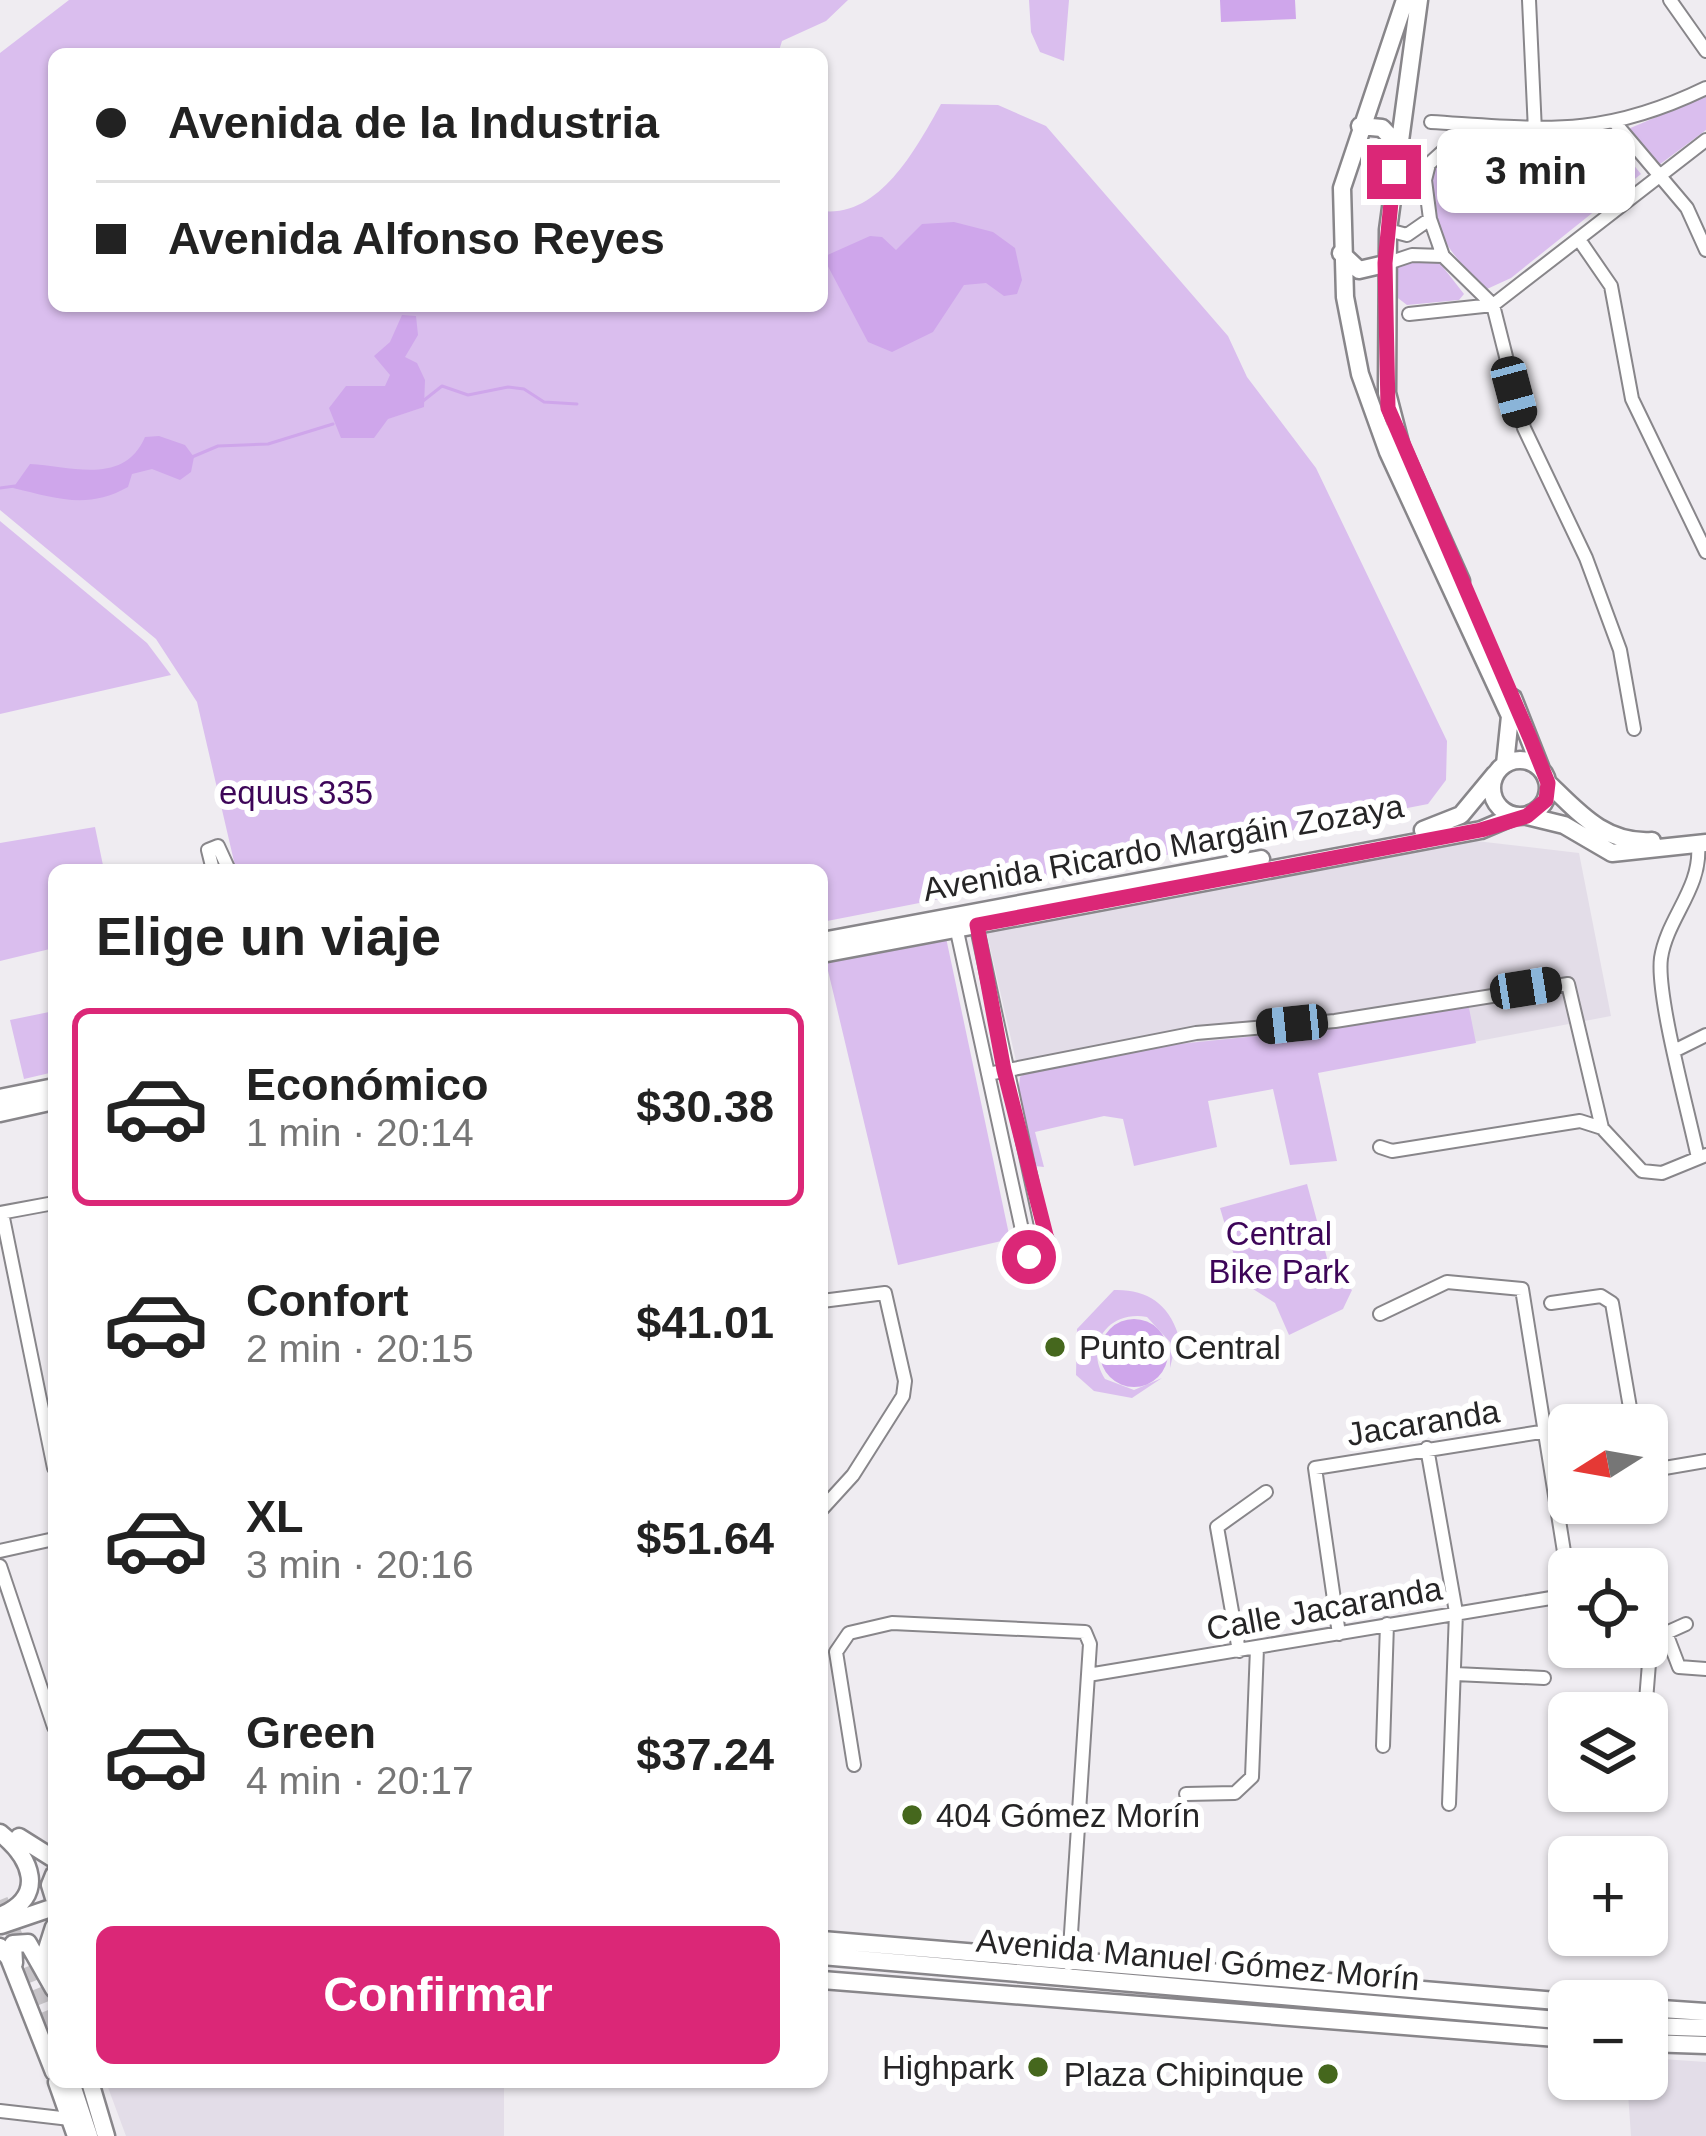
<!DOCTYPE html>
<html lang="es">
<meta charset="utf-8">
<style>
body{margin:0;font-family:Helvetica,sans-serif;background:#f6f6f6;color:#222;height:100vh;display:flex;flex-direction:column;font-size:45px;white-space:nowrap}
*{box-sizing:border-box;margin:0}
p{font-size:39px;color:#767676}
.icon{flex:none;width:66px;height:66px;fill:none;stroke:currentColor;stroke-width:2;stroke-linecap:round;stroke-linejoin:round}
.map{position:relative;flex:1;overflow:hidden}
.drawer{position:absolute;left:48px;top:864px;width:780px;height:1224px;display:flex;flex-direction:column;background:#fff;border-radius:18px;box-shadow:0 3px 9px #0004}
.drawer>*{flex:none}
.guide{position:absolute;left:48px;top:48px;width:780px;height:264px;border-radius:18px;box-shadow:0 3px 9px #0004;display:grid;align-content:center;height:264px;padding:0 48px;background:#fff}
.needle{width:78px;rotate:259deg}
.controls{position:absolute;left:1548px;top:1404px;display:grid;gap:24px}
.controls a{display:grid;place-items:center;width:120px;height:120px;border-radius:18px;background:#fff;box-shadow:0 3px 9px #0004;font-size:60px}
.end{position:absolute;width:54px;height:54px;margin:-27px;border:15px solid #db2777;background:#fff;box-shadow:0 0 0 6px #fff}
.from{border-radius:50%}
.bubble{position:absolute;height:84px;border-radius:18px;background:#fff;box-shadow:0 3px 9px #0004;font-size:39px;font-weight:600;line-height:84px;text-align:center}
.car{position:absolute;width:36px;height:72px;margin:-36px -18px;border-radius:15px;box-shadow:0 0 9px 3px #0007;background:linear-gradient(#222 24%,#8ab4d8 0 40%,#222 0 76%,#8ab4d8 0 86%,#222 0)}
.guide b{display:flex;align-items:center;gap:42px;height:114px;font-size:45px}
.guide b+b{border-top:3px solid #e0e0e0}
.guide i{width:30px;height:30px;background:#222}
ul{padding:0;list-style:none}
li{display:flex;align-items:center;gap:36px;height:198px;margin:0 24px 18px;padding:0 24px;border:6px solid transparent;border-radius:18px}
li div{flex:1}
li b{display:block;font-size:45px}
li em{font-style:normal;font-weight:600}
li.selected{border-color:#db2777}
li>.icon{width:108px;height:108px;stroke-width:1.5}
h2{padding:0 48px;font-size:54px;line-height:144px}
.action{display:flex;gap:24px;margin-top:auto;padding:24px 48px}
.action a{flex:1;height:138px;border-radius:18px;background:#db2777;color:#fff;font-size:48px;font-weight:600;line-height:138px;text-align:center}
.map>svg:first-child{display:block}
</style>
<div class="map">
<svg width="1706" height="2136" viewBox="0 0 1706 2136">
<rect width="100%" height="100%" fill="#efecf1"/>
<path fill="#e3dde8" d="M1459,839L1579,853L1611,1016L1031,1126L986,930Z
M1647,2058L1706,2062V2136H1631L1627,2079H1647Z
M106,2082H504V2136H126Z"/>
<path fill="#dabeee" d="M69,0H848L826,21L782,41L778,54H54V306H822V211C880,218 917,147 941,104L998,105L1046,126L1228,336L1247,377L1316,468L1447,741L1446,780L1428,804L822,922V870H236L197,702L156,639L0,510V53Z
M1029,0H1069L1064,61L1040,52L1031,32Z
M1706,96V130L1659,165L1628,129Z
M1608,134L1641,174L1511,278L1487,289C1457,263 1416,216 1432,170C1436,160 1451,149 1458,141Z
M1420,257L1439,262L1464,294L1459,300L1407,305L1394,295V266Z
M0,521L147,643L171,675L0,714Z
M95,827L104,870H54V948L0,961V843Z
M945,933L1010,1239L898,1265L825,958Z
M1468,1003L1476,1043L1318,1073L1337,1161L1290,1165L1273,1089L1208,1101L1217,1147L1134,1166L1123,1119L1104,1116L1035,1132L1044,1167L1035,1166L1018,1097L1020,1077L1026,1073L1140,1048L1346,1027Z
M54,1011V1072L24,1079L10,1020Z
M1307,1184L1327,1258L1318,1277L1338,1276L1352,1290L1343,1309L1289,1335L1275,1303L1242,1282L1220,1208Z
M1114,1290C1146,1289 1168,1303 1178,1334L1170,1368V1342L1147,1317C1107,1310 1084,1346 1105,1379L1134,1390L1162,1378L1132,1398L1094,1391L1076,1375L1077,1329Z"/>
<path fill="#cfa6eb" d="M1220,0H1295L1296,19L1221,22Z
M954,222L993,232L1015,248L1022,280L1017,294L1004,296L986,283L964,285L933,332L892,352L868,342L823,257L870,236L882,237L896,250L922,224Z
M402,315L416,316L418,335L405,357L417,363L425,380L424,407L388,419L374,438H341L329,408L346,386H385L390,375L374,356L390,342Z
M159,436L185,445L194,457L191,472L180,480L152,469L132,474L128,487C87,510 56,498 13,488L30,464C71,466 124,486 145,437Z
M1100 1353a34 34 0 1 1 68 0a34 34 0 1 1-68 0Z"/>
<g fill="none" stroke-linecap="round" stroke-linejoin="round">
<path stroke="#cfa6eb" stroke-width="3" d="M423,401L442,386L468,395L508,387L524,389L544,402L577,404
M192,457L218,446L268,444L333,424
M0,488L15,486"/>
<path stroke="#c7c4c8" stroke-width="16" stroke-dasharray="16 8" stroke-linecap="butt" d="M0,1900L54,2033"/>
<defs>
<path id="street" d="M1529,0L1535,131
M1670,0L1706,51
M1431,122C1543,129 1601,139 1706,88
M1616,124L1687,208L1706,250
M1472,125L1429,164L1425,180L1430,219L1443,256L1493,305L1524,428L1586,558L1620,650L1634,729
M1388,230L1407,235L1430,219
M1580,241L1611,286L1632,399L1706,552
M1385,264L1412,255L1443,256
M1409,314L1493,305L1706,140
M1698,845C1702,888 1667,918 1661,958C1656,996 1689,1114 1698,1158
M213,870L208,850L218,846L229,870
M975,919L1043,1235
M955,922L1024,1239
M1676,1050L1706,1035
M988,1074L1196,1033L1335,1021L1568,984L1602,1128
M1380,1147L1392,1151L1580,1121L1602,1128L1642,1171L1662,1173L1706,1155
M0,1213L54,1203
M2,1213L54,1468
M1023 1246a13 13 0 1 1 26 0a13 13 0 1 1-26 0Z
M822,1301L885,1293L905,1381L903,1396L853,1475L822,1509
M1551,1303L1601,1296L1612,1303L1633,1425
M1380,1314L1447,1282L1522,1289L1569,1583
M1427,1448L1456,1612L1449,1804
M1647,1471L1706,1461
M0,1551L54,1539
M0,1566L54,1727
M1686,1624L1666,1633L1679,1667L1706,1669
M1339,1634L1315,1468L1547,1431
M1239,1651L1217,1527L1266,1492
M1455,1674L1544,1678
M1088,1675L1569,1595
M1645,1713L1654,1601L1647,1588
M1383,1746L1387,1624
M854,1765L836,1652L849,1633L892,1623L1085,1632L1090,1644L1069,1964
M1186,1794L1235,1793L1252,1777L1257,1648
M0,2111L70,2119"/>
<path id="secondary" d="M1405,0L1342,188L1345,297L1360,374L1388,452L1510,716L1505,764
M1419,0L1388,230L1387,393L1401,447L1461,581
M1360,126L1382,128L1398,145
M1341,253L1359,270L1385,264
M1513,698L1541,769
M1492 788a28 28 0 1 1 56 0a28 28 0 1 1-56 0Z
M1548,783C1579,813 1605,844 1652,841
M1527,816L1564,825L1612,853L1706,843
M1423,830L1461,815L1495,774
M822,941L1261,859
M822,954L1481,830L1514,816
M0,1098L54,1087
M0,1113L54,1101
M0,1833C31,1858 48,1896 0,1916
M19,1837L54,1859
M54,1875L50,1885L54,1898
M1,1925L54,1907
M822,1940L1569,2002
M0,1947L9,1958L54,2072
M822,1956L1569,2021
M14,1963L13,1944L28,1943L54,1989
M50,1966L47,1949L54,1927
M822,1980L1569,2039
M1647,2008L1706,2012
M1647,2026L1706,2028
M1647,2043L1706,2045
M57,2082L76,2136
M71,2082L89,2136
M90,2082L106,2136"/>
</defs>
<use href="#street" stroke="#88868a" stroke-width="16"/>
<use href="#secondary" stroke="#88868a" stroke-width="21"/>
<use href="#street" stroke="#fff" stroke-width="12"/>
<use href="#secondary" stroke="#fff" stroke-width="16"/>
</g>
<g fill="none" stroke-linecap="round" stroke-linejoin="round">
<path stroke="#db2777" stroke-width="15" d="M1029,1257L1043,1256L1048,1243L1004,1070L977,925L1481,830L1527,816L1546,800L1548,783L1530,738L1388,408L1385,263L1394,172"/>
</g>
<g fill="#45671d" stroke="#fff" stroke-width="4.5">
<circle cx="1055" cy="1347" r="12"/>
<circle cx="912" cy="1815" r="12"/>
<circle cx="1038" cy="2067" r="12"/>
<circle cx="1328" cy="2074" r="12"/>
</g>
<g text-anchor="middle" stroke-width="12" stroke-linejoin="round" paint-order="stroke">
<g font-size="33" fill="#3d0558" stroke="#fff">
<text x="296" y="804">equus 335</text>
<text x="1279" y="1245">Central<tspan x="1279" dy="38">Bike Park</tspan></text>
</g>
<g font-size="33" fill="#262526" stroke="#fff">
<text transform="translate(1163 847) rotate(-10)" y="12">Avenida Ricardo Margáin Zozaya</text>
<text transform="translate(1423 1422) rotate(-9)" y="12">Jacaranda</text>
<text transform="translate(1324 1608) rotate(-10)" y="12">Calle Jacaranda</text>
<text transform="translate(1198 1959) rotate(5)" y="12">Avenida Manuel Gómez Morín</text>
</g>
<g font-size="33" fill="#262526" stroke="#fff" text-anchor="start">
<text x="1079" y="1359">Punto Central</text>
<text x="936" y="1827">404 Gómez Morín</text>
<text x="1014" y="2079" text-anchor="end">Highpark</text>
<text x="1304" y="2086" text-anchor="end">Plaza Chipinque</text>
</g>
</g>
</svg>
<div class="controls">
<a><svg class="needle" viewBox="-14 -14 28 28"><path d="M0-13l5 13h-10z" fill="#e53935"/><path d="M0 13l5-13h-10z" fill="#767676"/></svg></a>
<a><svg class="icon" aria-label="locate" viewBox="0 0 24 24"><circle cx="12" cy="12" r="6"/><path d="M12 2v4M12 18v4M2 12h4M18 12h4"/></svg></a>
<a><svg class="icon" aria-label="layers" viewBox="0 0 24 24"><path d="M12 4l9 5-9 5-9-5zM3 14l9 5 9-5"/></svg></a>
<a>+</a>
<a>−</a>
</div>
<i class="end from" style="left:1029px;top:1257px"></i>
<i class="end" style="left:1394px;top:172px"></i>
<div class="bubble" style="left:1437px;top:129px;width:198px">3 min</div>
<i class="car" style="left:1514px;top:392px;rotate:165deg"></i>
<i class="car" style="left:1526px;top:988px;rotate:81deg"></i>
<i class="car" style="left:1292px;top:1024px;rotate:264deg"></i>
<div class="guide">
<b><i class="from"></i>Avenida de la Industria</b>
<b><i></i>Avenida Alfonso Reyes</b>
</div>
<section class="drawer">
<h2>Elige un viaje</h2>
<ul>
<li class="selected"><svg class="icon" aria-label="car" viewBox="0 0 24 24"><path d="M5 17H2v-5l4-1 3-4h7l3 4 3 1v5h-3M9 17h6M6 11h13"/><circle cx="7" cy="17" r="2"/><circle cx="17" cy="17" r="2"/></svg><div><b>Económico</b><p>1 min · 20:14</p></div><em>$30.38</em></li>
<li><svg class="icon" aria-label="car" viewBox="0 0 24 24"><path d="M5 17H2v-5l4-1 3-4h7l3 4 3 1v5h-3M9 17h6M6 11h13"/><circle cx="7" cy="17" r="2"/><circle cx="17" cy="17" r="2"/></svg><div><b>Confort</b><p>2 min · 20:15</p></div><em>$41.01</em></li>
<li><svg class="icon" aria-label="car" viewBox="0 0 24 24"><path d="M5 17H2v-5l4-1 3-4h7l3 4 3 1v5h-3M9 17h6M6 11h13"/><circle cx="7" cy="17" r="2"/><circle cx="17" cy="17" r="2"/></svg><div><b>XL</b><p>3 min · 20:16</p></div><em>$51.64</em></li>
<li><svg class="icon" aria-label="car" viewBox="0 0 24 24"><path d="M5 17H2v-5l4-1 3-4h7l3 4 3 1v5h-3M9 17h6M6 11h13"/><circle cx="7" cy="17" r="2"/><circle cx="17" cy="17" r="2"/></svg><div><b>Green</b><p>4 min · 20:17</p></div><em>$37.24</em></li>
</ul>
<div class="action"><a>Confirmar</a></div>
</section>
</div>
